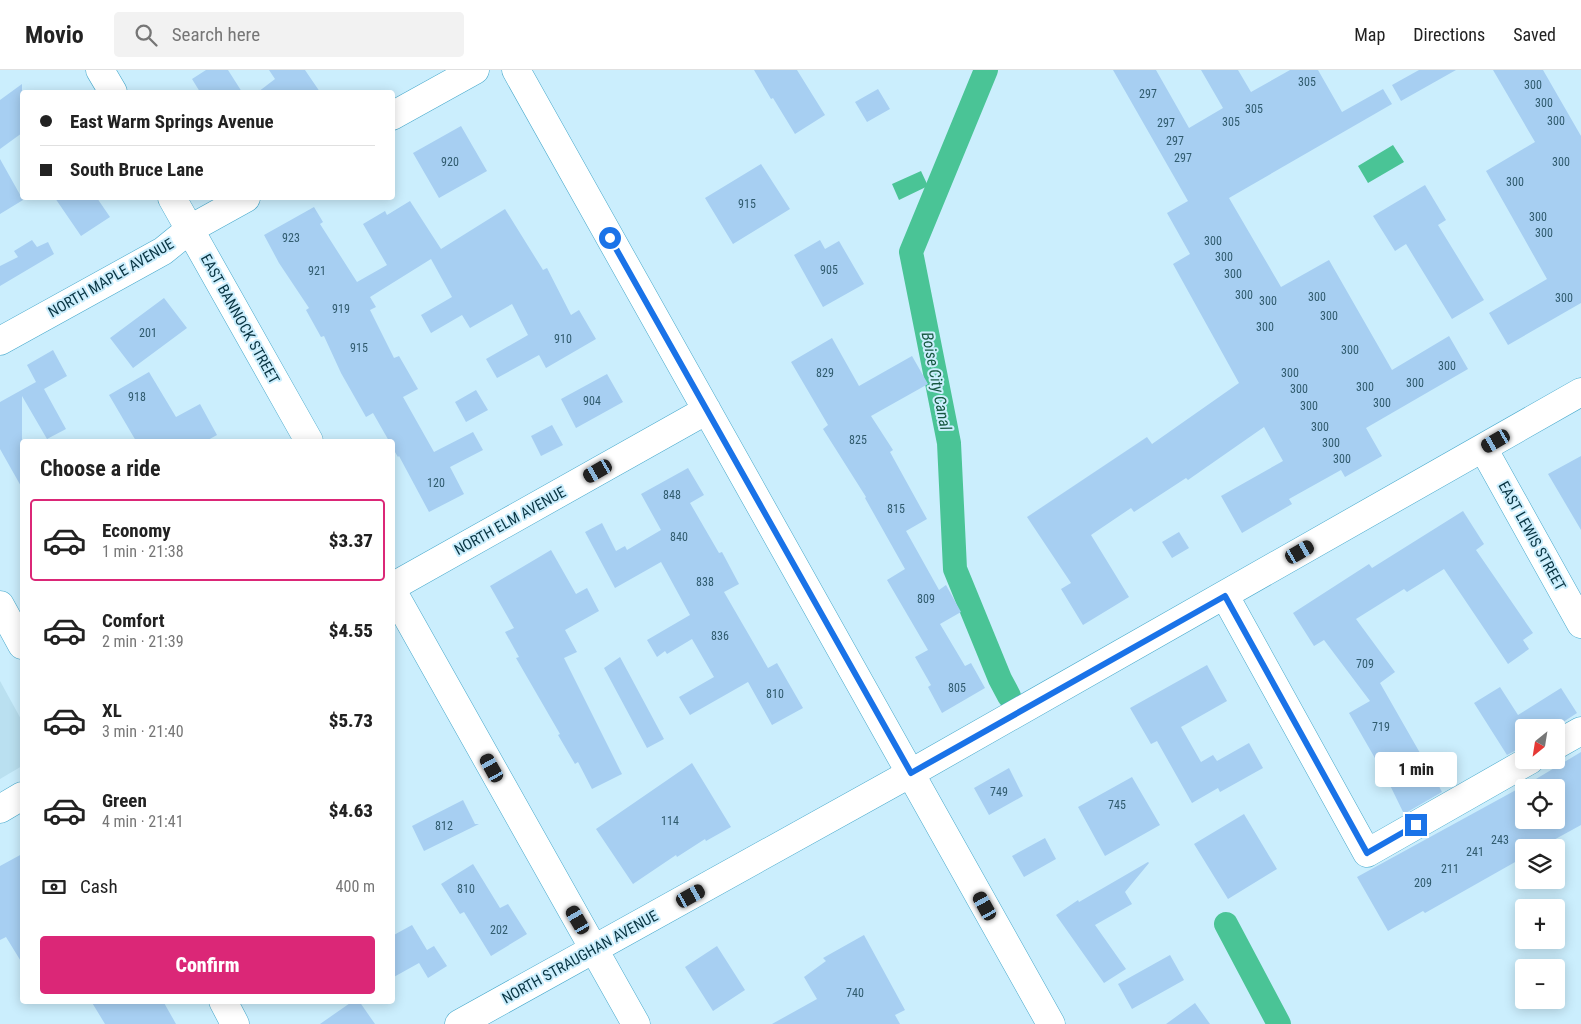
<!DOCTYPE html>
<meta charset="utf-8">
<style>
body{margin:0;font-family:"Roboto Condensed",sans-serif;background:#f2f2f2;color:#222;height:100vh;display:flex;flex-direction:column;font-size:19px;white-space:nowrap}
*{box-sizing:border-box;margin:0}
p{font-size:16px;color:#767676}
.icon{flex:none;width:28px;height:28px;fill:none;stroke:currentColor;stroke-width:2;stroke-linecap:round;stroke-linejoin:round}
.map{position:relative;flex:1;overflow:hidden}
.side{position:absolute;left:20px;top:369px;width:375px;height:565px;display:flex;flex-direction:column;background:#fff;border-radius:5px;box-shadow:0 2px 12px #0003}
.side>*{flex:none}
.guide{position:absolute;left:20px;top:20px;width:375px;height:110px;border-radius:5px;box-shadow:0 2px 12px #0003;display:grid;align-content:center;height:110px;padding:0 20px;background:#fff}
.needle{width:32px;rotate:210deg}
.tools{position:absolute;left:1515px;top:649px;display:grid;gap:10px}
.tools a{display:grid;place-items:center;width:50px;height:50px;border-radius:5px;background:#fff;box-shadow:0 2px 12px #0003;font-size:25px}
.end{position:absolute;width:22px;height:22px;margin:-11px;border:6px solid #1a73e8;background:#fff;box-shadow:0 0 0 2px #fff}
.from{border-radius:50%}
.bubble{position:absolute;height:35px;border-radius:5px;background:#fff;box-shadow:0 2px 12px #0003;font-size:16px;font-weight:800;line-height:35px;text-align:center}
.car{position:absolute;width:15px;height:30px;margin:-15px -8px;border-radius:6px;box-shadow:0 0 4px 1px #0007;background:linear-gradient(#222 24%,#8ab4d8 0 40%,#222 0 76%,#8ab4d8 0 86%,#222 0)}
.guide b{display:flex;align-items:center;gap:18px;height:48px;font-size:19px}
.guide b+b{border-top:1px solid #e0e0e0}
.guide i{width:12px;height:12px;background:#222}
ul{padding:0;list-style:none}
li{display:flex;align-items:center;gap:15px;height:82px;margin:0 10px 8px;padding:0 10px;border:2px solid transparent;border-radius:5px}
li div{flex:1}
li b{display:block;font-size:19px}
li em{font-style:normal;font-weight:800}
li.current{border-color:#db2777}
li>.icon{width:45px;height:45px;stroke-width:1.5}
h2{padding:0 20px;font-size:22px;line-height:60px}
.pay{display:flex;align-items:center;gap:12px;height:55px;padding:0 20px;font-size:19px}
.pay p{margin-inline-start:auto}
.action{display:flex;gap:10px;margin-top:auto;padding:10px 20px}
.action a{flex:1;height:58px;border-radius:5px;background:#db2777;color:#fff;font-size:20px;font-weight:800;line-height:58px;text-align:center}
header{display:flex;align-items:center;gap:30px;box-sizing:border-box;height:70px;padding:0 25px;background:#fff;border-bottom:1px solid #e0e0e0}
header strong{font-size:24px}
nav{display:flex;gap:28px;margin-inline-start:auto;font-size:18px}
.search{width:350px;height:45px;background:#f2f2f2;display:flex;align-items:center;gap:12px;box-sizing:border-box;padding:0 18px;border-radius:5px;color:#767676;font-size:19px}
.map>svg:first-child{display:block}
</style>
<header>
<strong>Movio</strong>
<div class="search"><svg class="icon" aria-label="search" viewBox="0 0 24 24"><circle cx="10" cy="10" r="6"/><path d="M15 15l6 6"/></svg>Search here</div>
<nav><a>Map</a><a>Directions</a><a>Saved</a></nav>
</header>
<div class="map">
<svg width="1581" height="954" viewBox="0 0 1581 954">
<rect width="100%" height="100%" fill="#cbeefd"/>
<path fill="#bae0f0" d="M0,611L22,651V696L0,709Z"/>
<path fill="#4ac496" d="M1393,75L1404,92L1368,113L1358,96Z
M921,101L928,116L899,130L892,114Z"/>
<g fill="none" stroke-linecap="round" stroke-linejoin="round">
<path stroke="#4ac496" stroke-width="24" d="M986,0L911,182L949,373L955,499L1000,609L1009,626
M1226,854L1279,954"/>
</g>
<path fill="#a7cff2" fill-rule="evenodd" d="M206,0H228L242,22H200L192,9Z
M269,0H305L320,22H258L275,9Z
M754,0H797L825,45L795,64L773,28L771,29Z
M1113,0H1156L1189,58L1223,38L1201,0H1238L1251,22L1290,0H1318L1342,42L1383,19L1392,34L1229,128L1281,217L1329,190L1392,300L1449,266L1468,299L1366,358L1382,386L1345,407L1341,400L1289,429L1292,434L1242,463L1221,426L1283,391L1264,357L1188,410L1186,408L1134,442L1131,438L1091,465L1129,527L1083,555L1061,519L1071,513L1027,447L1147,367L1152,374L1239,313L1173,194L1190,184L1167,143L1188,131Z
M1419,0H1456L1401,31L1392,15Z
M1493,0H1543L1581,66V233L1508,275L1489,243L1547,209L1486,101L1535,72Z
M22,14V63L0,79V30Z
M878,19L890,39L867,52L855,32Z
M461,56L487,101L439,128L413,83Z
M0,89L23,130L0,144Z
M761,94L790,139L733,174L705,128Z
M1425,115L1446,150L1438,155L1484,230L1452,249L1406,174L1395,181L1373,146Z
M55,128H97L110,147L81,166Z
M410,131L441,179L505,139L543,200L547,198L571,245L579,240L596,269L546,298L539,285L497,308L486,289L528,265L512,234L470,258L462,245L431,263L421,245L452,227L431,189L370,227L376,237L370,240L394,288L399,286L418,319L403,327L434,382L473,362L483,380L450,397L464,424L429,442L399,386L398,387L392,377V371H389L373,343L366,347L341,303L324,266L321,267L306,240L309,238L279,193L264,165L314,137L323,152L320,154L357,212L387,195L363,154L385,141L387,145Z
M32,170L37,177L48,172L54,184L0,216V196L18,187L14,181Z
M820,170L825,179L839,171L864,214L823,237L794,185Z
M164,228L187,258L133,298L110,268Z
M832,268L859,316L912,286L928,314L871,346L893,380L890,382L927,449L906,461L939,520L946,515L961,542L940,554L965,596L971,593L985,618L942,643L928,617L931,615L915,587L928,580L887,510L905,499L865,428L866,427L823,359L828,355L791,292Z
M53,280L67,306L44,319L66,359L47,369L22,326V418L0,379V332L36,312L27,295Z
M149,302L176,347L200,334L217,365L206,371H136L109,325Z
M607,304L623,332L576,358L561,329Z
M476,320L488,340L466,352L455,332Z
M552,355L563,375L541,386L531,366Z
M1581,386V460L1548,404Z
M688,398L704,425L690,433L719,483L722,482L739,514L724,522L768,598L777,593L803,638L772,655L748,612L690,645L679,627L714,607L692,569L667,584L665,581L657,587L647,570L690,545L661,492L615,518L585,462L602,453L616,481L625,476L627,480L661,460L641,424Z
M1463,441L1484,474L1476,480L1533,563L1523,570L1529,579L1508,594L1444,499L1407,522L1404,519L1356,549L1395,602L1380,613L1424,690L1425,689L1442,722L1404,744L1387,709L1349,643L1370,631L1324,570L1314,576L1293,543L1369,494L1372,498Z
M1179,462L1189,478L1172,488L1162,472Z
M551,480L576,524L587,518L599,541L565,560L577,582L564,588L622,704L592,719L578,692L575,694L558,665L560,664L516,588L519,587L505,562L514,558L490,516Z
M620,587L664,669L647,678L604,598Z
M1207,595L1227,631L1181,657L1201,692L1213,685L1217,691L1249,673L1263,698L1220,722L1218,718L1192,733L1157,671L1151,674L1130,638Z
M1500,617L1518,645L1561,618L1577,643L1554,658H1524V676L1507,685L1474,633Z
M1581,682V755L1550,772L1553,778H1524V787L1425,843L1423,841L1388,861L1357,807L1536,709ZM1524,718H1556V750H1524Z
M692,693L731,757L706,771L705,769L677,787L676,785L633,814L596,759Z
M1009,698L1023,726L989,745L974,718Z
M1132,707L1160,755L1105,786L1078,737Z
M463,730L475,754H479L424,781L412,756Z
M1244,744L1277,799L1228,829L1194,774Z
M1045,768L1056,789L1024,807L1012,786Z
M22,784V893L6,867L0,870V796Z
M1148,792L1149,793L1125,822L1132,834L1095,855L1126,899L1104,913L1056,845L1078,830L1079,832Z
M473,794L500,838L508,834L527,864L491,886L464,842L460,844L441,814Z
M412,855L427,880L434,876L447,896L428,908L419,893L392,908V866Z
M864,865L905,940L895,945L900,954H772L817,929L804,907L826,891L823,888Z
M717,876L745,920L713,941L685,897Z
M1170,885L1184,910L1132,939L1118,914Z
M91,931H163L176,954H105Z
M353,931H359L375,954H320Z
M1195,933L1210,954H1166Z"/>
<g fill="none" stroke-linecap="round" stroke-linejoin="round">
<defs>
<path id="minor" d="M100,0L113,22
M516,0L1051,954
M392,46L475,0
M172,128L309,371
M0,271L163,181L190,159L246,128
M1483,378L1581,554
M392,517L707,340
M392,520L636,954
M1225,526L1367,783L1530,690
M0,535L22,575
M1556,675L1581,661
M0,739L22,726
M223,931L235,954
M459,954L911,703L1581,322"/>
</defs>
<use href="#minor" stroke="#45a8cb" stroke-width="29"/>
<use href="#minor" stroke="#fff" stroke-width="28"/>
</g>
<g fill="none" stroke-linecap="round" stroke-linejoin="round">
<path stroke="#1a73e8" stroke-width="6" d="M610,168L911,703L1225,526L1367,783L1416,755"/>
</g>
<g text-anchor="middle" stroke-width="4" stroke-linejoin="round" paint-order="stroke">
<g font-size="12" fill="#305b6e">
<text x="1307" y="16">305</text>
<text x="1533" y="19">300</text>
<text x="1148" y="28">297</text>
<text x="1544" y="37">300</text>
<text x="1254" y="43">305</text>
<text x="1556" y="55">300</text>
<text x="1231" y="56">305</text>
<text x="1166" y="57">297</text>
<text x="1175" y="75">297</text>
<text x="1183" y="92">297</text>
<text x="450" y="96">920</text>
<text x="1561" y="96">300</text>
<text x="1515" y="116">300</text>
<text x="747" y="138">915</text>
<text x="1538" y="151">300</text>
<text x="1544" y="167">300</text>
<text x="291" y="172">923</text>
<text x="1213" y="175">300</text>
<text x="1224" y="191">300</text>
<text x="829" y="204">905</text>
<text x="317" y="205">921</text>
<text x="1233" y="208">300</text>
<text x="1244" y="229">300</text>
<text x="1317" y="231">300</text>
<text x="1564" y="232">300</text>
<text x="1268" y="235">300</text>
<text x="341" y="243">919</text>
<text x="1329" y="250">300</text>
<text x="1265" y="261">300</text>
<text x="148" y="267">201</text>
<text x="563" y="273">910</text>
<text x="359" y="282">915</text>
<text x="1350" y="284">300</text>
<text x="1447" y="300">300</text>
<text x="825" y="307">829</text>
<text x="1290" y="307">300</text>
<text x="1415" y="317">300</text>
<text x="1365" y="321">300</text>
<text x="1299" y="323">300</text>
<text x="137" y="331">918</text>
<text x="592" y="335">904</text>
<text x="1382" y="337">300</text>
<text x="1309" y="340">300</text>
<text x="1320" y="361">300</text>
<text x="858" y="374">825</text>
<text x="1331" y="377">300</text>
<text x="1342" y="393">300</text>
<text x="436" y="417">120</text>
<text x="672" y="429">848</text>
<text x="896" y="443">815</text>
<text x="679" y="471">840</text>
<text x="705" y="516">838</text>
<text x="926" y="533">809</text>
<text x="720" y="570">836</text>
<text x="1365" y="598">709</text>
<text x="957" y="622">805</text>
<text x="775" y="628">810</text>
<text x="1381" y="661">719</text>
<text x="999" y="726">749</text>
<text x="1117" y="739">745</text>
<text x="670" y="755">114</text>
<text x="444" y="760">812</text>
<text x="1500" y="774">243</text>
<text x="1475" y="786">241</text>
<text x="1450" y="803">211</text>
<text x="1423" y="817">209</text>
<text x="466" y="823">810</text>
<text x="499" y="864">202</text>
<text x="855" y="927">740</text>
</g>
<g font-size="15" fill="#083442" stroke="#cbeefd">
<text transform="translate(111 208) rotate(-30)" y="5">NORTH MAPLE AVENUE</text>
<text transform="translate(240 249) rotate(61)" y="5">EAST BANNOCK STREET</text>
<text transform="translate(510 451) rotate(-29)" y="5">NORTH ELM AVENUE</text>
<text transform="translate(1532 466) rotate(61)" y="5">EAST LEWIS STREET</text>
<text transform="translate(580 887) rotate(-29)" y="5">NORTH STRAUGHAN AVENUE</text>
</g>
<g font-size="16" font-style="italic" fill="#15573f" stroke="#cbeefd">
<text transform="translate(937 311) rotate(79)" y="6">Boise City Canal</text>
</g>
</g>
</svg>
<div class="tools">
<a><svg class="needle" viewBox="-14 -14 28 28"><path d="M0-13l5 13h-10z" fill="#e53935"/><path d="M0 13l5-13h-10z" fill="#767676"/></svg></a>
<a><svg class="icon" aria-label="locate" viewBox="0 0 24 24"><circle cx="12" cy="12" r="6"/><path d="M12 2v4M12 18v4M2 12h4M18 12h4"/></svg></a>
<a><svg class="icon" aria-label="layers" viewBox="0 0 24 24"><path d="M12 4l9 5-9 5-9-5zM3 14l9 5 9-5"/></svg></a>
<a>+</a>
<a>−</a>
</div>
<i class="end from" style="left:610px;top:168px"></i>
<i class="end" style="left:1416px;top:755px"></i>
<div class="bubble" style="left:1375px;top:682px;width:82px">1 min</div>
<i class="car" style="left:1496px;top:371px;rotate:240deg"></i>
<i class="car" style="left:598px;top:401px;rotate:240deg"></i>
<i class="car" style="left:1300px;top:482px;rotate:60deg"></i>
<i class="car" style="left:492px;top:698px;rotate:331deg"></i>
<i class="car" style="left:691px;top:826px;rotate:61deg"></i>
<i class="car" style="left:985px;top:836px;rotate:331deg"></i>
<i class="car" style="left:578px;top:850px;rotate:330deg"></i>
<div class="guide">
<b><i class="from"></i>East Warm Springs Avenue</b>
<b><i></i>South Bruce Lane</b>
</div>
<section class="side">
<h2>Choose a ride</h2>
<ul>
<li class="current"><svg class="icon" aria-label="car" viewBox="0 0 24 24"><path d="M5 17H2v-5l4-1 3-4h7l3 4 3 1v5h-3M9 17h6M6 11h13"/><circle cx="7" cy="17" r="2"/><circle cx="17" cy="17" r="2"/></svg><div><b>Economy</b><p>1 min · 21:38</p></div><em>$3.37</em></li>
<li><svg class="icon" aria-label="car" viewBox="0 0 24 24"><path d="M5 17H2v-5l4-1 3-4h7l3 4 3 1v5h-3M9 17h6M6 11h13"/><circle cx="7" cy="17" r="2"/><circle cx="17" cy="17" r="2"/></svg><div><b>Comfort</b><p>2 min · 21:39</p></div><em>$4.55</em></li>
<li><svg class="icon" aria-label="car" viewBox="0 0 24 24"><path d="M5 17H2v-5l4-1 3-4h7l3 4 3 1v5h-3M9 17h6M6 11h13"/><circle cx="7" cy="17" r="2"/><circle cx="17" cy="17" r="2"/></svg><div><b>XL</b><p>3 min · 21:40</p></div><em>$5.73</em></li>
<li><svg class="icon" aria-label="car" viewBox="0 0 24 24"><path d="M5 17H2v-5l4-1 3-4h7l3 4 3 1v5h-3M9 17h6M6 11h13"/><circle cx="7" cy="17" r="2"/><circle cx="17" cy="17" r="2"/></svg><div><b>Green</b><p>4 min · 21:41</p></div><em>$4.63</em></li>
</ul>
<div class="pay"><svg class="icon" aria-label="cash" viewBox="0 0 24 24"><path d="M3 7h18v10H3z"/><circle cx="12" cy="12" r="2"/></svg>Cash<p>400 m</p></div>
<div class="action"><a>Confirm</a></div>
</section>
</div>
